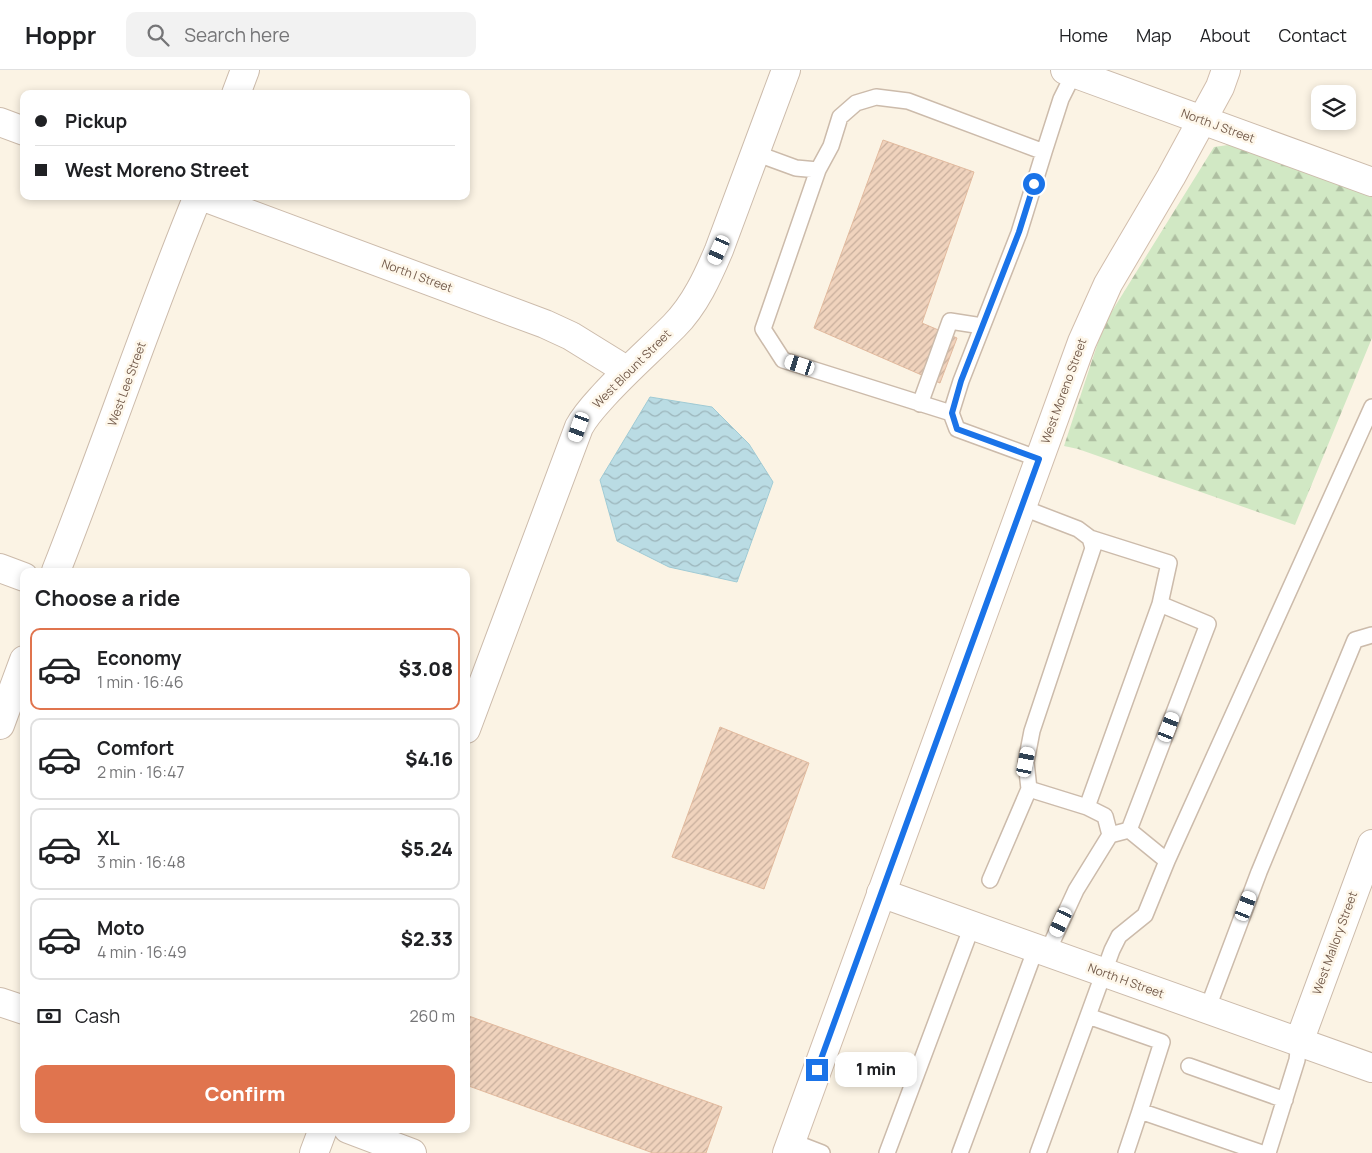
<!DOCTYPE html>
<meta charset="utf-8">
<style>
body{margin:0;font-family:Manrope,sans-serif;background:#f2f2f2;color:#202124;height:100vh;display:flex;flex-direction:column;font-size:19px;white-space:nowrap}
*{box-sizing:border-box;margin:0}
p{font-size:16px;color:#757577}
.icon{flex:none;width:28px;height:28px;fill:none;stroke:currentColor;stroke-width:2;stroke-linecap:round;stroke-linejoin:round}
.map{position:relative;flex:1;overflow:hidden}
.sheet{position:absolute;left:20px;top:498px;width:450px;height:565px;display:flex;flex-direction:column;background:#fff;border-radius:10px;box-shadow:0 2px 8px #0003}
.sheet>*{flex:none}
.banner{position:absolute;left:20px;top:20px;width:450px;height:110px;border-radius:10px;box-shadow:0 2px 8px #0003;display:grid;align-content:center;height:110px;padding:0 15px;background:#fff}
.buttons{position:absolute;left:1311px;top:15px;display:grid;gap:10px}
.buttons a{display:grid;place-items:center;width:45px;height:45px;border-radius:10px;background:#fff;box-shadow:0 2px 8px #0003;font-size:25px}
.end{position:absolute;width:22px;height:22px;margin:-11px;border:6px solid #1a73e8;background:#fff;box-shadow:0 0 0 2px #fff}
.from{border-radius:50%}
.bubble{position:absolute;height:35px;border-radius:10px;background:#fff;box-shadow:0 2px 8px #0003;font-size:16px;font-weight:800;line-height:35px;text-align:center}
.car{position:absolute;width:15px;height:30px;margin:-15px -8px;border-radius:6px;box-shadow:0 0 4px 1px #0007;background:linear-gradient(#fff 24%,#345 0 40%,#fff 0 76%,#345 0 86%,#fff 0)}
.banner b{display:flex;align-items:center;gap:18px;height:48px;font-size:19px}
.banner b+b{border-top:1px solid #e0e0e0}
.banner i{width:12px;height:12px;background:#202124}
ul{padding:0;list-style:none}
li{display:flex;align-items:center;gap:15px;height:82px;margin:0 10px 8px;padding:0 5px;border:2px solid #e0e0e0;border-radius:10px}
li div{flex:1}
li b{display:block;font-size:19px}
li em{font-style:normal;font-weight:800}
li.on{border-color:#e0744e}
li>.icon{width:45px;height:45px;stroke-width:1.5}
h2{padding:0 15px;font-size:22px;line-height:60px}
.pay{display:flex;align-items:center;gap:12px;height:55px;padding:0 15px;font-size:19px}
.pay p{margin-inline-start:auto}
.button{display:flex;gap:10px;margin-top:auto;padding:10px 15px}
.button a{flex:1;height:58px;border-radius:10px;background:#e0744e;color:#fff;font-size:20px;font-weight:800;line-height:58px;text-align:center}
header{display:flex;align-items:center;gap:30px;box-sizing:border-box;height:70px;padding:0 25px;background:#fff;border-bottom:1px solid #e0e0e0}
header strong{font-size:24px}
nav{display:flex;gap:28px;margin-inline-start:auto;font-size:18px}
.search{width:350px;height:45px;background:#f2f2f2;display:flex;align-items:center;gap:12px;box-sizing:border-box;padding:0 18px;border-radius:10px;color:#757577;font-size:19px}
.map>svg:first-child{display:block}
</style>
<header>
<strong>Hoppr</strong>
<div class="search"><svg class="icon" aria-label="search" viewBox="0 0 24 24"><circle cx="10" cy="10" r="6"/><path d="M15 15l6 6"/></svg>Search here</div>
<nav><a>Home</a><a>Map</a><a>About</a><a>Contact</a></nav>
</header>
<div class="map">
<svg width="1372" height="1083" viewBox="0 0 1372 1083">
<defs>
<pattern id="forest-firs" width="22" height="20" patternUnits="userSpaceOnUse" patternTransform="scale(1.25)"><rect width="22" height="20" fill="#d1e8c4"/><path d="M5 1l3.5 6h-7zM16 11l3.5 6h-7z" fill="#aebfa1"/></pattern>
<pattern id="water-waves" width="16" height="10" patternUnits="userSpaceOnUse" patternTransform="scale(1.25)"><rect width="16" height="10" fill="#badce4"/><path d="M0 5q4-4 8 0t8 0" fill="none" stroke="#9cb5bb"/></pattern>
<pattern id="building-hatch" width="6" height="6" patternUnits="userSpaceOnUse" patternTransform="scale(1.25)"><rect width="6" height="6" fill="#f0d3bd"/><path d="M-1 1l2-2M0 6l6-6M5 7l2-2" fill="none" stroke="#c7ae9c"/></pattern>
</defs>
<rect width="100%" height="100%" fill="#fbf3e4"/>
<path fill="url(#forest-firs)" d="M1235,74L1372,124V268L1295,455L1078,379L1064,376L1104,254L1214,77Z"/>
<path fill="url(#water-waves)" stroke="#a0cbd5" d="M650,327L712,337L749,374L773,412L737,512L669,497L617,471L600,410Z"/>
<path fill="url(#building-hatch)" stroke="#e2ba9e" d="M883,70L974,102L922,253L957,268L940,313L814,258Z
M720,657L809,693L764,819L672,787Z
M466,945L722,1037L706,1083H653L466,1015Z"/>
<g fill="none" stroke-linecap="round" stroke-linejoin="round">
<defs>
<path id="lane" d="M1044,82L1061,29L1074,3
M755,83L796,98L818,100L831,76L840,47L856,33L876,27L908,31L1044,82L1019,163L961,311L951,343L957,359L1039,389
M818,100L763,259L783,290L951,343
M920,334L950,251L982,256
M1021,437L1078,459L1090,468L1093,478L1032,661L1026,692L1029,719L1087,737L1105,746L1110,765L1076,820L1047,883
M1087,737L1160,534L1169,493L1090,468
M1129,760L1208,554L1160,534
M1167,791L1372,337
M990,810L1029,719
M1207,940L1259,802L1355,570L1372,565
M1088,946L1162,972L1140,1041L1262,1083
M1189,996L1285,1030
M791,1071L822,1083
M887,1083L972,856
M960,1083L1036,878
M1038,1083L1112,880L1119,866L1145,845L1167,791L1129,760L1110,765
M1126,1083L1140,1041
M1268,1083L1297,990L1299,972"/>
<path id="street" d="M1065,0L1372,112
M236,24L245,0
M0,52L24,61
M201,126L545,254L571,266L626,300
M0,498L24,507
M56,501C105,377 147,250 198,126
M0,655L24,590
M466,659L579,357C586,344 595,335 605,324C627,300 651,279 674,256C695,235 708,206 719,180L786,0
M881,823L1372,998
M0,932L24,940
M1299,972L1372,774
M348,1059L412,1083
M314,1083L323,1059"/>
<path id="secondary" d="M787,1083L1082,272L1108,214L1171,107L1220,17L1226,0"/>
</defs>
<use href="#lane" stroke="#ccbbab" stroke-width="18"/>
<use href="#street" stroke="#ccbbab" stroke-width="30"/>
<use href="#secondary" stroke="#d1bdac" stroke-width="30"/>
<use href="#lane" stroke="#fff" stroke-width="15"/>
<use href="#street" stroke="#fff" stroke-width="28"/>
<use href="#secondary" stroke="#fff" stroke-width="28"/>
</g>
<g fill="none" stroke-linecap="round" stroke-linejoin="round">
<path stroke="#1a73e8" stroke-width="6" d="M817,1000L1039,389L957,359L952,343L961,311L1019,162L1034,114"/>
</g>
<g text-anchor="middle" stroke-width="5" stroke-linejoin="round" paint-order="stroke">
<g font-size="12" fill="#735b4b" stroke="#fef7ea">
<text transform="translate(1218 56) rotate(20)" y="4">North J Street</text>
<text transform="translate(417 206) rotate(20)" y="4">North I Street</text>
<text transform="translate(632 299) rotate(-45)" y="4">West Blount Street</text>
<text transform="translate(127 314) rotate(-70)" y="4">West Lee Street</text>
<text transform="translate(1064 321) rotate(-70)" y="4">West Moreno Street</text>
<text transform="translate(1335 873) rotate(-70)" y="4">West Mallory Street</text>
<text transform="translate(1126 911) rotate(20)" y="4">North H Street</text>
</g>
</g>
</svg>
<div class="buttons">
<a><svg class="icon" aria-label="layers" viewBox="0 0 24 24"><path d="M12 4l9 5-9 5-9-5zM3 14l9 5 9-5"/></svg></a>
</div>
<i class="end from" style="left:1034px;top:114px"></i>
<i class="end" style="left:817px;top:1000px"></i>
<div class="bubble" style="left:835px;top:982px;width:82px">1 min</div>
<i class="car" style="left:719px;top:180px;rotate:204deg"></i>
<i class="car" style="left:800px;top:295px;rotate:288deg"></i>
<i class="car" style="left:579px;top:357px;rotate:200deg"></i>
<i class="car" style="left:1169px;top:657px;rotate:21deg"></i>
<i class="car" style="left:1026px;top:692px;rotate:11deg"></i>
<i class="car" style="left:1246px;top:836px;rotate:21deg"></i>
<i class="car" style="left:1061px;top:852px;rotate:205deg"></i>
<div class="banner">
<b><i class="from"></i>Pickup</b>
<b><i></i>West Moreno Street</b>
</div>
<section class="sheet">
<h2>Choose a ride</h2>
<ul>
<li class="on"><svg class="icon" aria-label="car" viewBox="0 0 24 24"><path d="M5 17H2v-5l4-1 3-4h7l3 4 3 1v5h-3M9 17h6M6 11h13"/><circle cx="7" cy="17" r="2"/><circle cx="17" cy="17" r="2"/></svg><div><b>Economy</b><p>1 min · 16:46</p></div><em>$3.08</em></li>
<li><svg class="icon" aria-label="car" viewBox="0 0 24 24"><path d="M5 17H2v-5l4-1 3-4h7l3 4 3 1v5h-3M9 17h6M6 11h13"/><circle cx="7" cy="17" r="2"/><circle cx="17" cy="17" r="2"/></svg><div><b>Comfort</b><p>2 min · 16:47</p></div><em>$4.16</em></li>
<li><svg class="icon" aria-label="car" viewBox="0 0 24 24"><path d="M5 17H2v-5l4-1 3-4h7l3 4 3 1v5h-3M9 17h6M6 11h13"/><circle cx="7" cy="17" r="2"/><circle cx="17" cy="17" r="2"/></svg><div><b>XL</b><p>3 min · 16:48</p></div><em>$5.24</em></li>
<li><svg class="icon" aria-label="car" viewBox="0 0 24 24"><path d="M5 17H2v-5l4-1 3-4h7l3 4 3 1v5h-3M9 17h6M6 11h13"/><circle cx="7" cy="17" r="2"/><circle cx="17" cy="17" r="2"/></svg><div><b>Moto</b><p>4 min · 16:49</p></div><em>$2.33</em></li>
</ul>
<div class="pay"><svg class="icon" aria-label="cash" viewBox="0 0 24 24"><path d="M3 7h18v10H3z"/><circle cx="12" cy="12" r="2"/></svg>Cash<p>260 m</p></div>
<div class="button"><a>Confirm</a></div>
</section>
</div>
